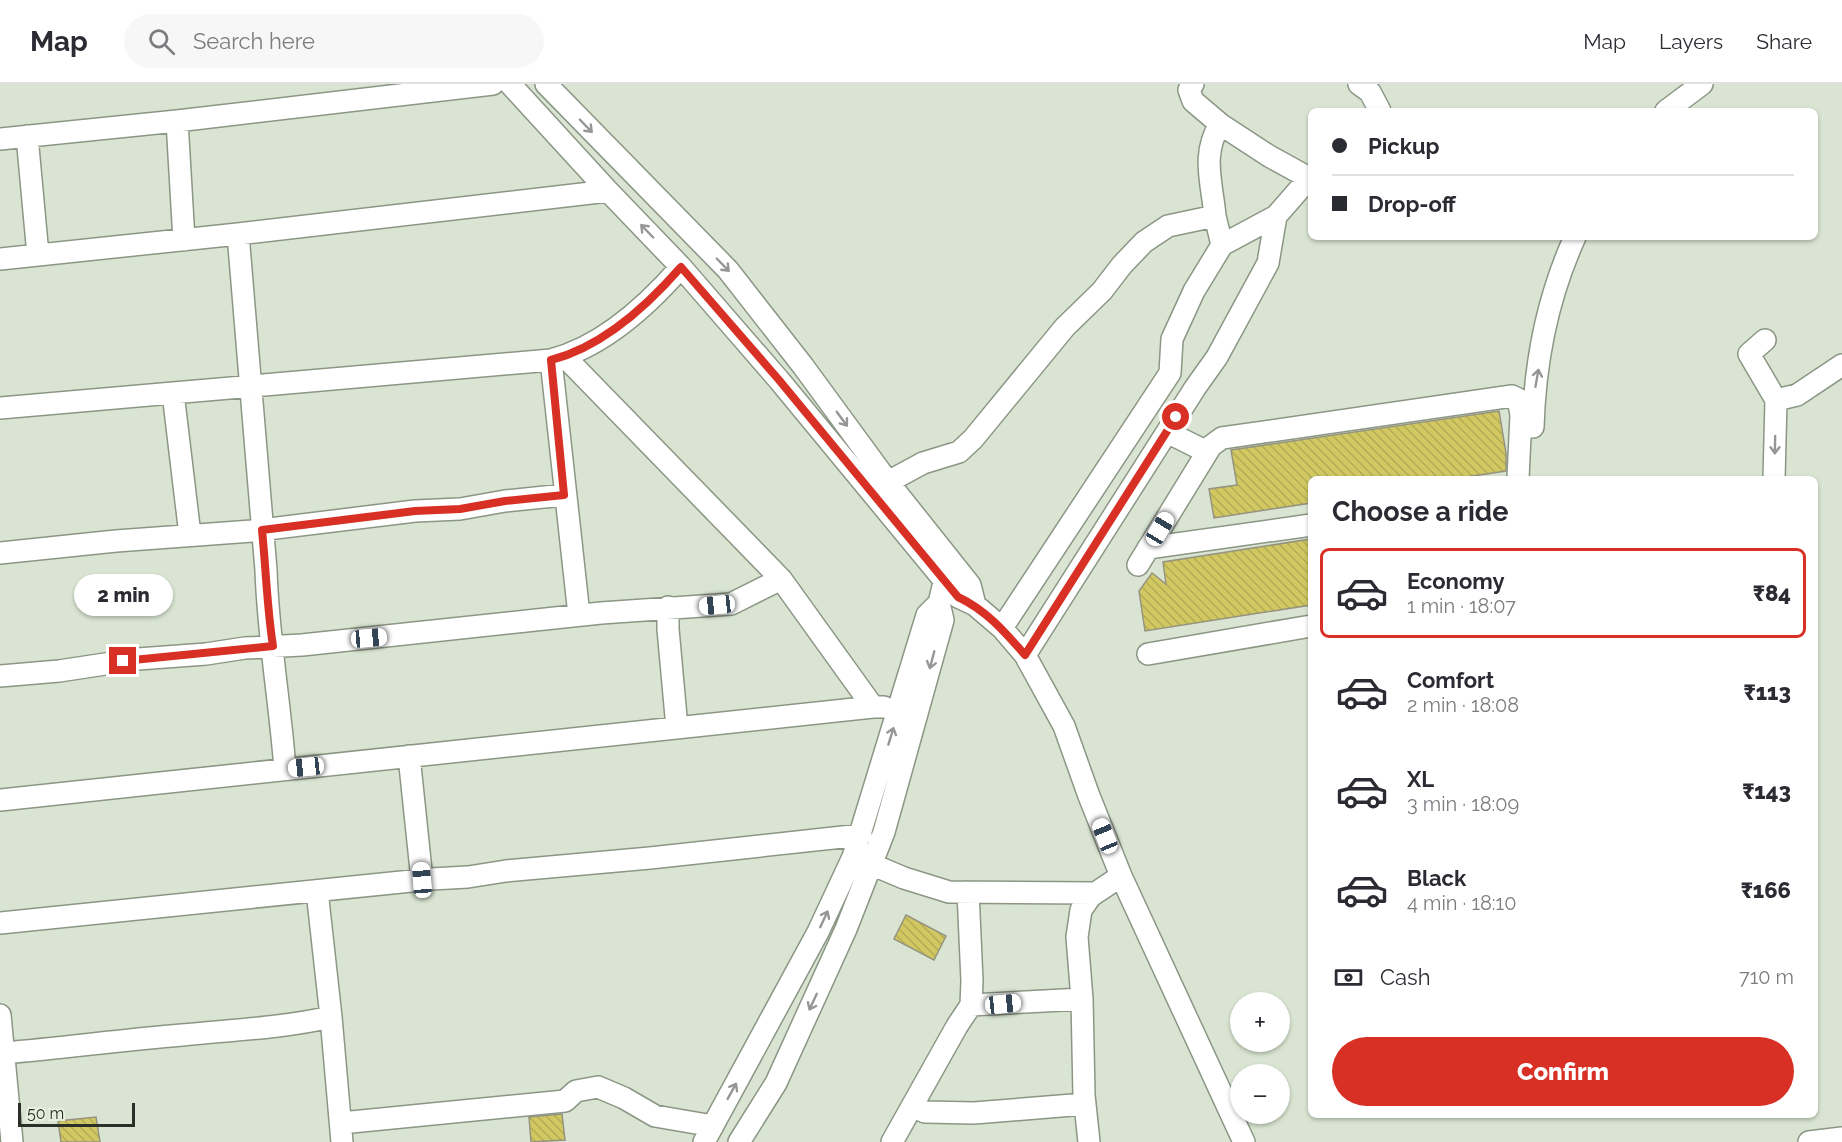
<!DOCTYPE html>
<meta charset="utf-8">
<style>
body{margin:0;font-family:Raleway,sans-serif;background:#f7f7f7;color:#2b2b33;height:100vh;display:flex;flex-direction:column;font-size:22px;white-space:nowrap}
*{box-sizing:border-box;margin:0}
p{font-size:20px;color:#7c7c81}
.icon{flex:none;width:33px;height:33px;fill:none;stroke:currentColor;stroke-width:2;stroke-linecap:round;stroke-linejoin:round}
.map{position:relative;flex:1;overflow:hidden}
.side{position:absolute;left:1308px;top:392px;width:510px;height:642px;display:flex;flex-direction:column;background:#fff;border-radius:9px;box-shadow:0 2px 4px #0004}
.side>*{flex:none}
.banner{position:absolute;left:1308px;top:24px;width:510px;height:132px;border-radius:9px;box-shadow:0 2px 4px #0004;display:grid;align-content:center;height:132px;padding:0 24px;background:#fff}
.tools{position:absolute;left:1230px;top:908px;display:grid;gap:12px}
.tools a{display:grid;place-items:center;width:60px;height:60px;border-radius:50%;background:#fff;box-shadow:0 2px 4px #0004;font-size:30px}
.scale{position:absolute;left:18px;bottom:15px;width:117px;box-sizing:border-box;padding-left:6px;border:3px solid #2b2f29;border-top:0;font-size:16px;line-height:21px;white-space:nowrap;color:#2b2f29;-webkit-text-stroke:4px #e6f2df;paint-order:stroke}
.end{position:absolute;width:27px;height:27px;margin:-14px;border:8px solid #d93025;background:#fff;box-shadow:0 0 0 3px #fff}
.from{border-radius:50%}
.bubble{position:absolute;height:42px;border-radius:21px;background:#fff;box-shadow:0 2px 4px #0004;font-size:20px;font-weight:800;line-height:42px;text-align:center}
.car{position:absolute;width:18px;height:36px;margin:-18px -9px;border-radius:8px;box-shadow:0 0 4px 2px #0007;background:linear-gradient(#fff 24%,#345 0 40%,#fff 0 76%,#345 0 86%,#fff 0)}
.banner b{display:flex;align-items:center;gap:21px;height:57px;font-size:22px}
.banner b+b{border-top:2px solid #e1e1e2}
.banner i{width:15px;height:15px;background:#2b2b33}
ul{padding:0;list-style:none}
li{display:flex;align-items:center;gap:18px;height:90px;margin:0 12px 9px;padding:0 12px;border:3px solid transparent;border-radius:9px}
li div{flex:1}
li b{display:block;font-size:22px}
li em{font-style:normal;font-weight:800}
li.active{border-color:#d93025}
li>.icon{width:54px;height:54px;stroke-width:1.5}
h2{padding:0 24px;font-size:27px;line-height:72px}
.pay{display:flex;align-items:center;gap:15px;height:66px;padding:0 24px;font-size:22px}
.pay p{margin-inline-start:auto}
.action{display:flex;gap:12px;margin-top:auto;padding:12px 24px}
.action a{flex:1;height:69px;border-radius:36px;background:#d93025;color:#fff;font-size:24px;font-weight:800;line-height:69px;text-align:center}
header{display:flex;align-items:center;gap:36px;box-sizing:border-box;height:84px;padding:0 30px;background:#fff;border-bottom:2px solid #e1e1e2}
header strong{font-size:28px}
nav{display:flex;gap:33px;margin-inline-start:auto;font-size:21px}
.search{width:420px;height:54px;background:#f7f7f7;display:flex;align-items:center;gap:15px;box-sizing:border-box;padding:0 21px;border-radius:33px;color:#7c7c81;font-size:22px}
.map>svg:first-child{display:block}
</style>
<header>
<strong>Map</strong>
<div class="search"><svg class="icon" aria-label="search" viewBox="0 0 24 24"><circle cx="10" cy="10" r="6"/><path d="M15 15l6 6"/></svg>Search here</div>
<nav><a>Map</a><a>Layers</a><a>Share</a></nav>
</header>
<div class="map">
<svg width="1842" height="1058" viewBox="0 0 1842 1058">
<defs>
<pattern id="building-back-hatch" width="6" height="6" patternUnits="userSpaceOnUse" patternTransform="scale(1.5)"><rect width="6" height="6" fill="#d2c862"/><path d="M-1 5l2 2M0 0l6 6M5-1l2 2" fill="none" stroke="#b4ac55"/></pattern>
</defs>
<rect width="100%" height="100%" fill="#d9e5d2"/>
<path fill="url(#building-back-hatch)" stroke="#959380" stroke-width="1.5" d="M1499,327L1506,369V387L1459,394H1311V419L1214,434L1209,405L1237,401L1231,366Z
M1311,455V521L1145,547L1139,507L1152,489L1166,500L1163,478Z
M906,831L946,852L934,876L894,855Z
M562,1030L565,1056L531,1058L529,1033Z
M96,1033L100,1058H61L58,1037Z"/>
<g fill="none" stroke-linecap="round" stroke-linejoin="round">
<defs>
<path id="minor" d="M510,0L608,107L681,183L779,296L958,513L975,521L1002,544L1025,571L1064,642L1089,712L1121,792L1244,1058
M546,0L728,186L803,282L888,398L970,501L975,521
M1193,0L1189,6L1193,17L1220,40L1269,72L1309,94
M1359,0L1370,8L1380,27
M1666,27L1702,0
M177,37L184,156
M27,52L38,171
M0,55L177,37L493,0
M1215,132C1212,98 1201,71 1220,40
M238,150L266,486C268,552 280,619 285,685
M0,175L238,150L608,107
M1765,256L1749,270L1776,316
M564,272L781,495L873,623H884
M551,276L579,531
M173,309L190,451
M0,324L551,276C602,263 647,222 681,183
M1533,343C1535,278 1548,212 1575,153
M1167,348L1207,368
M1774,394L1776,316L1797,311L1842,281
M888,398L923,379L959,368L973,355L1065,243L1102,207L1122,181L1144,158L1168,142L1215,132L1222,161
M1148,464L1311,441
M0,469L116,457L252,447L415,427L460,425L505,417L564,411
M1138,481L1211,362L1222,354L1512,312L1518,315L1521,331L1518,394
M668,523V545L677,644
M1002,544L1170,289L1172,255L1194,207L1222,161L1276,132L1311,92
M1148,570L1311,542
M1025,571L1195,304L1217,273L1268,179L1276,132
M0,592L59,587L138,575L206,570L245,564L302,561L601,529L731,520L781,495
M409,672L422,796
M0,716L873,623
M859,775L904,794L949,808L1095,809
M317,807L331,933L342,1058
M0,839L431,795L468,793L506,787L650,774L861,751
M971,921L1082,915
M0,931L12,1058
M4,969C63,964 122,956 182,951C232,946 282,944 331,933
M913,1023L925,1028L974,1029L1085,1020
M341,1039L565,1017L576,1007L598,1003L624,1014L655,1032L713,1042
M704,1058L818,848L853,773L927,531L939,519
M739,1058L776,999L846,845L884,748L943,536L939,519L947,486
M892,1058L957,942L971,921L972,897L968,808
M1089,1058L1084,1011L1082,915L1077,853L1081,826L1091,812L1121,792
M1809,1058L1842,1054"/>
</defs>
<use href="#minor" stroke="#8b9685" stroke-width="24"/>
<use href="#minor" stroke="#fff" stroke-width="21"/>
</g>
<defs><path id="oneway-shaft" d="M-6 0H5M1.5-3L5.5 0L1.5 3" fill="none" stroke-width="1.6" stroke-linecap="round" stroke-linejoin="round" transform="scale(1.5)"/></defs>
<g stroke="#959794">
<use href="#oneway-shaft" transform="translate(586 42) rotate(46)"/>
<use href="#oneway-shaft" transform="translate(647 147) rotate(-134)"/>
<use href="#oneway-shaft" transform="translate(723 181) rotate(46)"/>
<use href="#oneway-shaft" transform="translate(1537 294) rotate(-80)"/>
<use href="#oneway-shaft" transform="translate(842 335) rotate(54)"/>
<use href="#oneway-shaft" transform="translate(1775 361) rotate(91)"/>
<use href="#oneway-shaft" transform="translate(932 576) rotate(105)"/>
<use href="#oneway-shaft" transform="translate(891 652) rotate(-73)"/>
<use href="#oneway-shaft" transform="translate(824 835) rotate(-65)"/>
<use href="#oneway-shaft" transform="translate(813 918) rotate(115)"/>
<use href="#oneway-shaft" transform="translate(732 1007) rotate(-61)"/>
</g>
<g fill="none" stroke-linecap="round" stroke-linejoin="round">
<path stroke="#d93025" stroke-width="8" d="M123,577L273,562C267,524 266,485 262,446L415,427L460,425L505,417L564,411L551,276C602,263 647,222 681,183L779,296L958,513C986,526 1005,548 1025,571L1176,333"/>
</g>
</svg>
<div class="tools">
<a>+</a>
<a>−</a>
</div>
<div class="scale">50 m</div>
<i class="end from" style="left:1176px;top:333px"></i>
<i class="end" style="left:123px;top:577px"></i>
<div class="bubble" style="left:74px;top:490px;width:99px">2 min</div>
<i class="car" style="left:1160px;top:445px;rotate:31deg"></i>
<i class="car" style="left:717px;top:521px;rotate:264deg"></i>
<i class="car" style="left:369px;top:554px;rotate:85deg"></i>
<i class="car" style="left:306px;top:683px;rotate:264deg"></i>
<i class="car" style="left:1105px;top:752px;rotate:338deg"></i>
<i class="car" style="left:422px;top:796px;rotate:355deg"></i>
<i class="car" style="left:1003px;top:920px;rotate:84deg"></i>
<div class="banner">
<b><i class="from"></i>Pickup</b>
<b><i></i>Drop-off</b>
</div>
<section class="side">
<h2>Choose a ride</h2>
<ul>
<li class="active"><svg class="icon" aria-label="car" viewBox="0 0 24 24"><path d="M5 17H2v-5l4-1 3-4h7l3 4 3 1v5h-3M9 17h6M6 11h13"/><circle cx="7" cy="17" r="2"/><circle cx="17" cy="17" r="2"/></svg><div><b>Economy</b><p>1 min · 18:07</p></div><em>₹84</em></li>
<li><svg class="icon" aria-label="car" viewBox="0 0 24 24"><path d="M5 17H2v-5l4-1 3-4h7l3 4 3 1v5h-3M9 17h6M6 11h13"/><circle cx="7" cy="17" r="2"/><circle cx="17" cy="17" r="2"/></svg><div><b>Comfort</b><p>2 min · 18:08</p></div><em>₹113</em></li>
<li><svg class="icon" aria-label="car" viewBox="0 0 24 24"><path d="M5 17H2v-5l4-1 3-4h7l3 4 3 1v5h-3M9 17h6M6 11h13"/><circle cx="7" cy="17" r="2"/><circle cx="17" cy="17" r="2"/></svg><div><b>XL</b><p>3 min · 18:09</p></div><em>₹143</em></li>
<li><svg class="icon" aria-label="car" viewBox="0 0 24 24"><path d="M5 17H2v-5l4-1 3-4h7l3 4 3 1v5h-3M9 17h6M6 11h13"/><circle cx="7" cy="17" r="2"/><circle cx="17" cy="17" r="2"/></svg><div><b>Black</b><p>4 min · 18:10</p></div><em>₹166</em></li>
</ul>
<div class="pay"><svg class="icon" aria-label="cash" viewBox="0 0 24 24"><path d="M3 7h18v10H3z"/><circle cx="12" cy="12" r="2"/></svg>Cash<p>710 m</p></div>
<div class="action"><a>Confirm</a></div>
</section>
</div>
